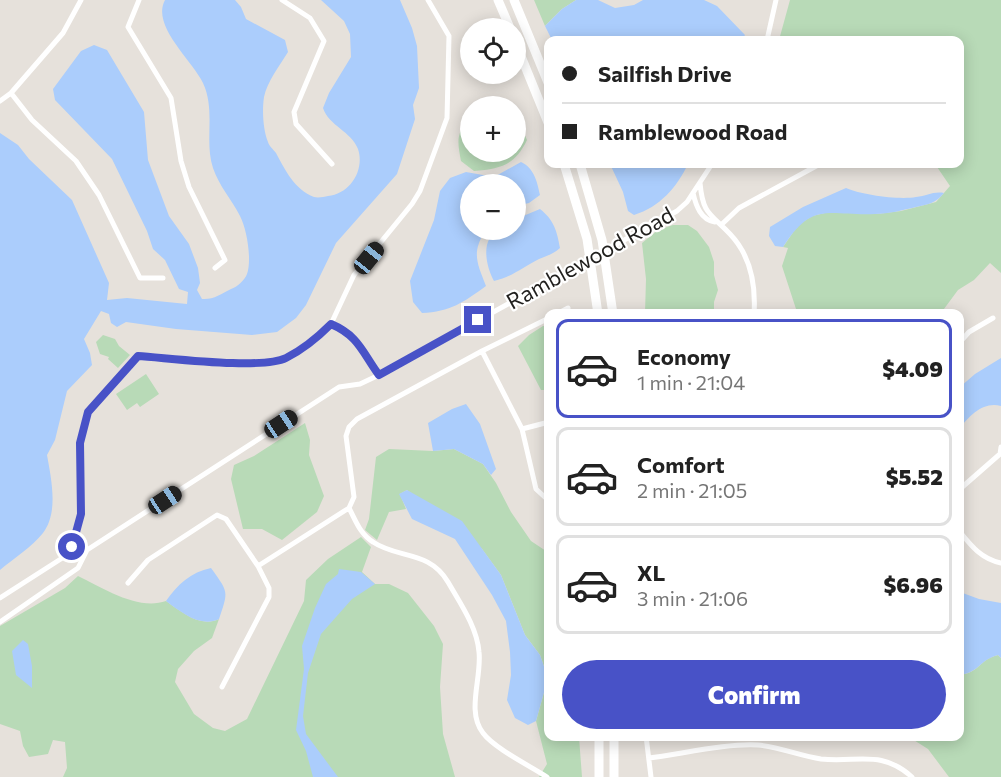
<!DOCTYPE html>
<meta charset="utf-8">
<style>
body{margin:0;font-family:Commissioner,sans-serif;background:#f2f2f2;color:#222;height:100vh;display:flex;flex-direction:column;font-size:22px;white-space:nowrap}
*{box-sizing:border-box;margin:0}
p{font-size:20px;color:#767676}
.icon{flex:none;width:33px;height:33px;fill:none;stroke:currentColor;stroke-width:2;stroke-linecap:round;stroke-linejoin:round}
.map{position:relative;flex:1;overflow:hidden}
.details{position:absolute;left:544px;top:309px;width:420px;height:432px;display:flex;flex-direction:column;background:#fff;border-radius:12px;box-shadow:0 3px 15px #0003}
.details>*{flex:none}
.guide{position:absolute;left:544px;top:36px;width:420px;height:132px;border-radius:12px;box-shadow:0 3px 15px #0003;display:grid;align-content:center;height:132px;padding:0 18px;background:#fff}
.fabs{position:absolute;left:460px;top:18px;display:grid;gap:12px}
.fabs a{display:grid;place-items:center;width:66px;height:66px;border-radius:50%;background:#fff;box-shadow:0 3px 15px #0003;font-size:30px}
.end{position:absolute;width:27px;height:27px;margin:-14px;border:8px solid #4852c7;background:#fff;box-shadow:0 0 0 3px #fff}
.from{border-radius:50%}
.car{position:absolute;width:18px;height:36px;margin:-18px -9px;border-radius:8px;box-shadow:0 0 4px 2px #0007;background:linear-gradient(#222 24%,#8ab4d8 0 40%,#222 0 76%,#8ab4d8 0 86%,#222 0)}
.guide b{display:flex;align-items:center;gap:21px;height:57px;font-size:22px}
.guide b+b{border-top:2px solid #e0e0e0}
.guide i{width:15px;height:15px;background:#222}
ul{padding:10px 0 0;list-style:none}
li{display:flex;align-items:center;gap:18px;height:99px;margin:0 12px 9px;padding:0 6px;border:3px solid #e0e0e0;border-radius:12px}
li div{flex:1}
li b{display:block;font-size:22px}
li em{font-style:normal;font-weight:800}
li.on{border-color:#4852c7}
li>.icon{width:54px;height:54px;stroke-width:1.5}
.primary-button{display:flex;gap:12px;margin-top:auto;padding:12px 18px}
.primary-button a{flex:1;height:69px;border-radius:36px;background:#4852c7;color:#fff;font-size:24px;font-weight:800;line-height:69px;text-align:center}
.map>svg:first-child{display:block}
</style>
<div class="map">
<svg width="1001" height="777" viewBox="0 0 1001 777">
<rect width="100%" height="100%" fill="#e6e1db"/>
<path fill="#b8dab7" d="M534,0H576L562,9L545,26Z
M790,0H1001V273L990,263L974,280L958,290L941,313L805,314L796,309L782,266L788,248L783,247L798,225L812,216L833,211L877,214L901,211L936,202L950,186L935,164H960V40H779Z
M516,115L527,140C515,165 501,169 474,171L461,161C457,140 456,133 471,116V152H516Z
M673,225H688L697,231L709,247L714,262V275L718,290L714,302V313H645L646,279L642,243L658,230Z
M543,326H549V390H541L518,346L529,335Z
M103,335L115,339L119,346L130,355L118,368L108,359L109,357L100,354L96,342Z
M146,374L159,394L140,407L137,403L127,410L116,394Z
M305,423L310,440L309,455L324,496L317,512L282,540L262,529H243L231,479L234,465L254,456Z
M389,449L433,451L454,449L483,464L496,483L511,512L531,541L549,553V736L579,737L582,777H539L547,764L536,721L548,678L540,655L525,635L501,575L482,549L407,490L400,494L406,509L389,512L377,540L365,530L369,519L376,457Z
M361,537L371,547L362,572L375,584H389L408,593L434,626L443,644L440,687L443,734L455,777H63L67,768L65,742L53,740L48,754L29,757L23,746L20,731L0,724V626L65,588L78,576C103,588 138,611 166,601C182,612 200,628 219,619L212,638L194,651L178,669L175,682L194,714L213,728L225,731L247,719L304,601L306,580L328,559Z
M998,655L1001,658V777H949L928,749L909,737L960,736V675C981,672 978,660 998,655Z"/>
<path fill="#abcdfc" d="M165,0H235L241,7L246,19L285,40L288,52C280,65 267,82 264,97C262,110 263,130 268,142C269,146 273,149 276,153C285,170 295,190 314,197C318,198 324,197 328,196C350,194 365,170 358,149C351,131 329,126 323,108L329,93L351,57L350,34L344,21L321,0H400L412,28L417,46L419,88L413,105L415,119L397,174L336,243L306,305L296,318L277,332L252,335L176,329L126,322L117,327L111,323L109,314L101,311L84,339L90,353L92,365L67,391L55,440L47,455C51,478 59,512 43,533C32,547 14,558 0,570V133L18,145L29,159L72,200L109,283L107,300L127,298L187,304L188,292L179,289L165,260L153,249L147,231L112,159L55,100L53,89L81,51L94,45L107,50L144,112L148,160L169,216L189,244L198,268L200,283L197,290L202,299C213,300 221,294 231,289C237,287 245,280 247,274C252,260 247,229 240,216C232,200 219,186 213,168C204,141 216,111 203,83C192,60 151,26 165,0Z
M576,0H598L615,8L634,5L643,0H704L717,6L745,35L742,40H552L545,26L562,9Z
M521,162C534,168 537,181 540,195L529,203L516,206V184H471V230H486C471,252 477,263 486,286C464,302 450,312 422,313L413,302L410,281L434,220L440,191L450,178L466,172L494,177Z
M610,164H688C677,187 660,207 634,215L628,211L623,192Z
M846,188C862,195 899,200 916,197C927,196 933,191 944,193C936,203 929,204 916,207C903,210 889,214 875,214C828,216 813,200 783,247L775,246L769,236L770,227L803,207Z
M540,209C554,220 557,231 560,248C553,254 547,256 539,259C523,267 512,277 494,281C486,267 479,236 501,230C505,228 512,230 516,230V219Z
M1001,358V406C984,401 970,415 960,428V387L975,374Z
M466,404L480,424L496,469L491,475L483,464L454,449L433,451L428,423L452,409Z
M407,490L462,521L501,575L525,635L540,655L548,678L536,721L528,725L515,718L507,700L511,675L510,652L506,621L492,595L455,539L412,519L399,494Z
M211,568C228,592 229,590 219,619C200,628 181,612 166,601C177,585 191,572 211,568Z
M339,569L361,572L375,584L352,599L321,634L308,673L303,716L306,734L338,777H313L306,751L296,730L304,669L302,646L315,608L326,584L338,574Z
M960,592L979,599L1001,603V658L998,655C979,660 980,672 960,675Z
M23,640L28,644L32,666V688L16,675L12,651Z"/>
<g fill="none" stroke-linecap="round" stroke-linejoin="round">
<path stroke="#fff" stroke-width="5" d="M139,0L128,27L171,98L181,161L189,187L225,260L215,268
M282,0L310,18L324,41L294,112L296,124L332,164
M767,40L776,0
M11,93L32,120L76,161L99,195L140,278H163
M0,101L11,93L63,33L81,0
M700,183C703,215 710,213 730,234C751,256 756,284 754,314
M693,193C696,206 701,220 715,222
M721,225L739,208L820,164
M557,314L568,308
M331,324C359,336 362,352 379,375
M960,342L969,332L993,318
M482,351L522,429L536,489L549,501
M522,429L549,422
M960,489L1000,454L1001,447
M960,532C972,547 982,559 1001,563
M258,566L349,508
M128,583L148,560L217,515L226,519L258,566L269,588V597L222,687
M0,598L67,555L72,547L81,515L80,443L88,413L138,356L256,364L285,359L321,334L331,324L354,275L412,204L420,191L447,118L449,36L428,0
M0,622L78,568L87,550L339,387L360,384L379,375L677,211L687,202L712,164
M646,736L651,777
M649,758C681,754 728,743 758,745C780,747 800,756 821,759C857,763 881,749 912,777
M547,777C530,766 494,748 483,733C466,711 482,678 479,652C477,627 460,603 448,582C429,550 398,559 373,542C360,534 356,521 349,508L354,497L346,436L349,427L357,419L482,351L549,318"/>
<path stroke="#fff" stroke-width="9" d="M498,0L510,28
M514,0L549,85
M516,44L549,125
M564,164L587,239L598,314
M580,164L602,240L613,314
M599,777V736
M614,777V736"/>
</g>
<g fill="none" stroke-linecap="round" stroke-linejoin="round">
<path stroke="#4852c7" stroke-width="8" d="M72,547L81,514L80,443L88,412L138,356C170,358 261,370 286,358C302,350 318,337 331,324C359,336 362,352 379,375L478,320"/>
</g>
<g text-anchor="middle" stroke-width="4.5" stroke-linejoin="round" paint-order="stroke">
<g font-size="22" fill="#201f1d" stroke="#fff">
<text transform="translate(590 258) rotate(-29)" y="8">Ramblewood Road</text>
</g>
</g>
</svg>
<div class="fabs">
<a><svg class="icon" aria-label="locate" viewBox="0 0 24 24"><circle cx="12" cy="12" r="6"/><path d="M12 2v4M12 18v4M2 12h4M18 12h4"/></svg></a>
<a>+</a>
<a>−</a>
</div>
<i class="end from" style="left:72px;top:547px"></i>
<i class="end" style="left:478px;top:320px"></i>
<i class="car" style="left:369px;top:258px;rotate:39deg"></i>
<i class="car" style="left:281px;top:424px;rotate:57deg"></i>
<i class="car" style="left:165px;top:500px;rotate:57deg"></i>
<div class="guide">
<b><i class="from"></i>Sailfish Drive</b>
<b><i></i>Ramblewood Road</b>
</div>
<section class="details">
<ul>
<li class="on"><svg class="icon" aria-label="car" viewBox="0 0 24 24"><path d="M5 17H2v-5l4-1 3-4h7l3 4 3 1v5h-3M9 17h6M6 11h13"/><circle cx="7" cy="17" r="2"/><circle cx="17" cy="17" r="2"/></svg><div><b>Economy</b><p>1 min · 21:04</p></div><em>$4.09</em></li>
<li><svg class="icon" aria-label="car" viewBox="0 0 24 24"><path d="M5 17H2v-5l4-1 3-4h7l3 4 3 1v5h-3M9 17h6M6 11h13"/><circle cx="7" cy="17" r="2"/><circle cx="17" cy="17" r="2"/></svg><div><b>Comfort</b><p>2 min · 21:05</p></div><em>$5.52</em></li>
<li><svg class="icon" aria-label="car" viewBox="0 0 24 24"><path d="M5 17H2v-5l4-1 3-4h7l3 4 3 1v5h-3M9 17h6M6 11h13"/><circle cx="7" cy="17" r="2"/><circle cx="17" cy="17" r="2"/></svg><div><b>XL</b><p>3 min · 21:06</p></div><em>$6.96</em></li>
</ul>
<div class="primary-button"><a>Confirm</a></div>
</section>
</div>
